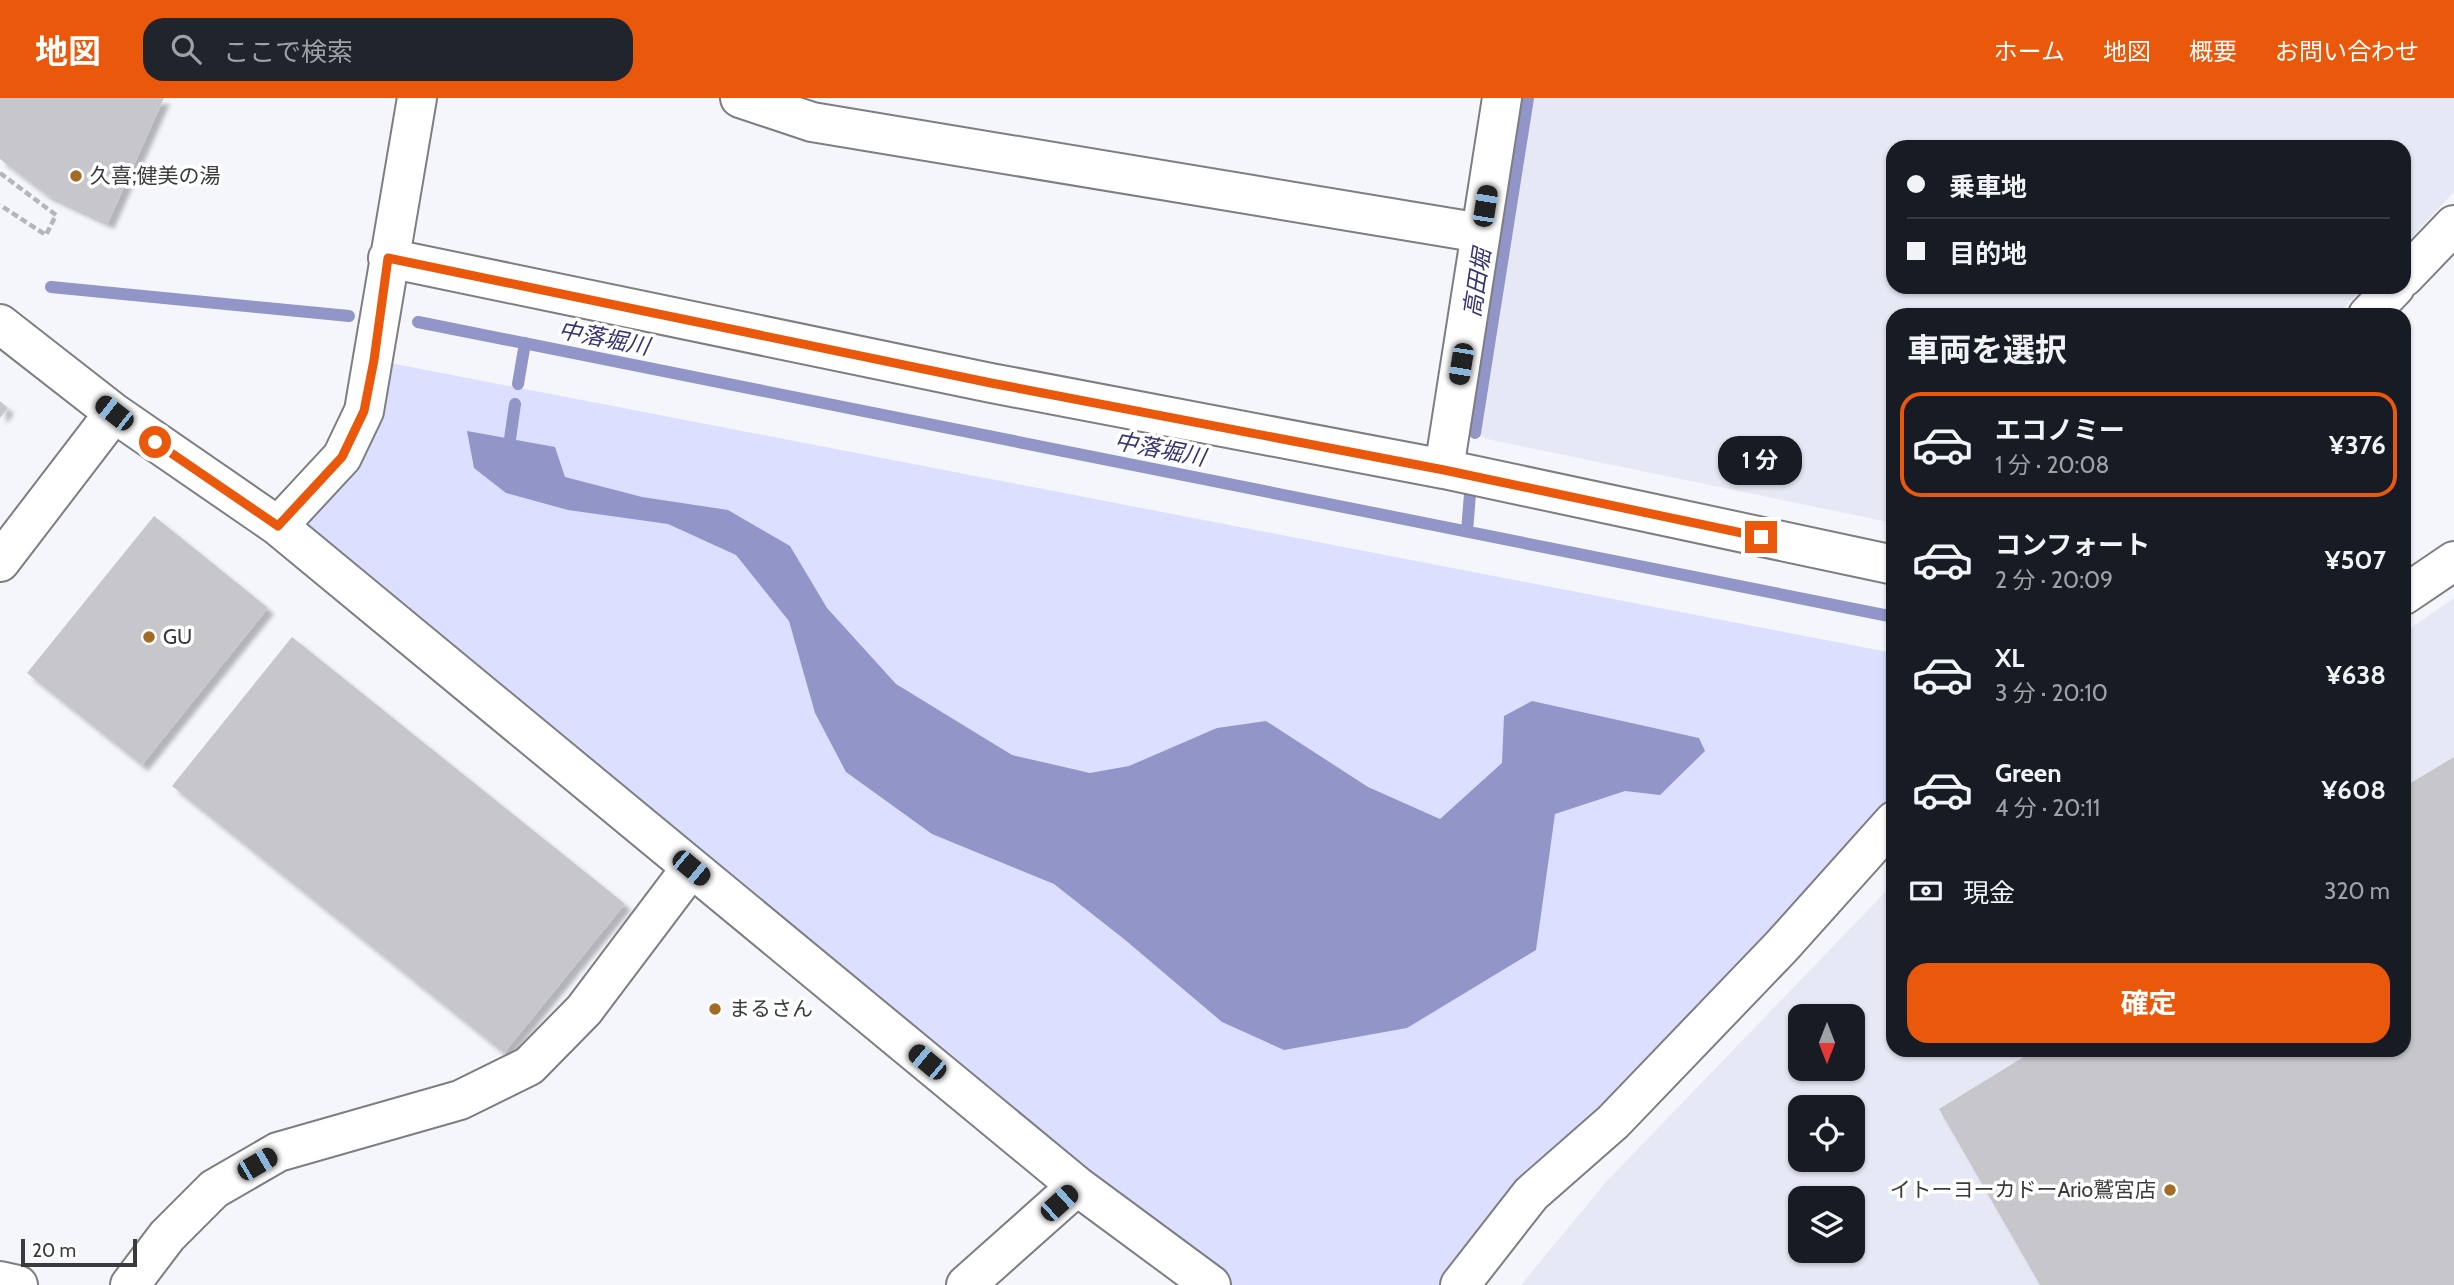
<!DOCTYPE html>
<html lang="ja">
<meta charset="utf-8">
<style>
body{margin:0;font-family:Cabin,"Noto Sans JP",sans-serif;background:#20242c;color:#f1f3f6;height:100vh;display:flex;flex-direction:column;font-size:26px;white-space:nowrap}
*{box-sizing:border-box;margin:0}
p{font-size:23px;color:#9ea1a6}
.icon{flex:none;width:38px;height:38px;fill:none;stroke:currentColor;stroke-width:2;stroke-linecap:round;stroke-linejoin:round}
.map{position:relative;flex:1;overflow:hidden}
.panel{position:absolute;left:1886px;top:210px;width:525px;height:749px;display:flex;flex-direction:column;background:#171b24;border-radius:21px;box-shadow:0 2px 5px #0004}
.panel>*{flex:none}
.hud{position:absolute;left:1886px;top:42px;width:525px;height:154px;border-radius:21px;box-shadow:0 2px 5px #0004;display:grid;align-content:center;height:154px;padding:0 21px;background:#171b24}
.needle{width:46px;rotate:180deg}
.fabs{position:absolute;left:1788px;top:906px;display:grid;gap:14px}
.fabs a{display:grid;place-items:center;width:77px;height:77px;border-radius:14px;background:#171b24;box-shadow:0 2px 5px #0004;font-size:35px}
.scale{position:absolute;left:21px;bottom:18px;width:116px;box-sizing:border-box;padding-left:7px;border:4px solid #3b3b3d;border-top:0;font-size:19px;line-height:24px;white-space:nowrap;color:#3b3b3d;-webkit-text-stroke:5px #fff;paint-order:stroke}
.end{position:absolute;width:32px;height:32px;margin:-16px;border:9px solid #ea580c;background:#fff;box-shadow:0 0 0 4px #fff}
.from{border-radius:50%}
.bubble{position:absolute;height:49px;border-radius:21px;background:#171b24;box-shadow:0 2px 5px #0004;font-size:23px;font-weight:700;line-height:49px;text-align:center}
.car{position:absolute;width:21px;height:42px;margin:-21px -10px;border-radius:9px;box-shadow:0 0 5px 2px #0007;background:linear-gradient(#222 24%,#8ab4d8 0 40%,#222 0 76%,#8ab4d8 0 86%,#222 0)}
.hud b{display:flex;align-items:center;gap:24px;height:66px;font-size:26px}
.hud b+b{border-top:2px solid #363941}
.hud i{width:18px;height:18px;background:#f1f3f6}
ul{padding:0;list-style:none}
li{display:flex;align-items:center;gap:21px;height:105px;margin:0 14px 10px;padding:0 7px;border:4px solid transparent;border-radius:21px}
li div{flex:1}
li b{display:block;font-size:26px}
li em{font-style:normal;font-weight:700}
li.active{border-color:#ea580c}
li>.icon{width:63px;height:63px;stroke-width:1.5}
h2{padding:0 21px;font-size:32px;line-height:84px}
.pay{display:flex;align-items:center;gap:18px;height:77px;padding:0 21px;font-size:26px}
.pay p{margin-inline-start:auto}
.primary-button{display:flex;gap:14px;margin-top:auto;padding:14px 21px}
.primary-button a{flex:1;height:80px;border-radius:21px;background:#ea580c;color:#fff;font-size:28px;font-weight:700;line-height:80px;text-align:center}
header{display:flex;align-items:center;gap:42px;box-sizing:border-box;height:98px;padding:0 35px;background:#ea580c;color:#fff}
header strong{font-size:33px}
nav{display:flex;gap:38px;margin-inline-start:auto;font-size:24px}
.search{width:490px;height:63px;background:#20242c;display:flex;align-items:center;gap:18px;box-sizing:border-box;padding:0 24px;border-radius:21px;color:#9ea1a6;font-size:26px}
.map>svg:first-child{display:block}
</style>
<header>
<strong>地図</strong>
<div class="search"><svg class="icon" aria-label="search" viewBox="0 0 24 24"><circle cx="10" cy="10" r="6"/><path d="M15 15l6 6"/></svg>ここで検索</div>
<nav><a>ホーム</a><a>地図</a><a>概要</a><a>お問い合わせ</a></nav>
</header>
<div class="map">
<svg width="2454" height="1187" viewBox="0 0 2454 1187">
<defs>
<filter id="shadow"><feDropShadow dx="6" dy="6" stdDeviation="2" flood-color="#0004"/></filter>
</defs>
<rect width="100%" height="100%" fill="#f5f6fb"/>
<path fill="#e7e8f5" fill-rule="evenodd" d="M1519,0H2454V94L2405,146L2404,49H1894V189H2364L2337,217H1894L1893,425L1487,341L1466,331Z
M2454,500V1187H1521L1605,1085L1893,786L1894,952H2404L2405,534ZM1801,919H1853V971H1801ZM1801,1010H1853V1062H1801ZM1801,1101H1853V1153H1801Z"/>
<path fill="#dcdfff" d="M374,262L1893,555V723L1474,1187H1211L278,428L342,359Z"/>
<path fill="#9295c7" d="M467,333L555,349L565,379L642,399L728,412L790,448L827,510L896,586L1012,657L1090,675L1129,668L1217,630L1266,623L1368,689L1440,721L1502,665L1504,618L1532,603L1699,640L1705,653L1660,697L1625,693L1555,716L1536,852L1407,930L1284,952L1222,924L1124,841L1054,786L932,736L846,674L815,615L789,523L736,457L668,426L568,412L506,395L474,370Z"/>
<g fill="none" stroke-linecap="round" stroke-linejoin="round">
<path stroke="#9295c7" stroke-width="12" d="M51,189L349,218
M418,224L1894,519
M518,286L525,245
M1475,335L1528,0
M510,341L515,306
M1467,433L1470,396"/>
</g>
<path fill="#c6c6cb" filter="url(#shadow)" d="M0,0H164L108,125L46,96L0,61Z
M0,303L8,310L0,320Z
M154,418L268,510L142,667L27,575Z
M292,539L625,806L504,955L172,688Z
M2454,659V1187H2040L1939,1011L2035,952H2404V689Z"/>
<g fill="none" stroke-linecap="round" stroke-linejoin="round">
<defs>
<path id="minor" d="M740,0L812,24L1481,135
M388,160L991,285L1444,371L1894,467
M2404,179L2454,127
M2368,217L2395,189
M0,226L114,315L278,428L1077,1088L1211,1187
M1444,371L1502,0
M278,428L342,359L364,313L417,0
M0,464L114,315
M2404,497L2454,463
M0,1183L18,1187
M130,1187L167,1138L214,1091L278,1054L460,1002L529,968L584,912L691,770
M966,1187L1077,1088
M1460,1187L1531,1096L1613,1024L1781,849L1894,723"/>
</defs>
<use href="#minor" stroke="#7d7d82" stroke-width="42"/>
<path stroke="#b5b6ba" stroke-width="4.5" stroke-dasharray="7 3.5" stroke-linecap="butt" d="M0,75L56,117L46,137L0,107"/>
<use href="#minor" stroke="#fff" stroke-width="38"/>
</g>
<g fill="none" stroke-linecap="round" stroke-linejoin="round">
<path stroke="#ea580c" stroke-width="9" d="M155,344L278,428L342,359L364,313L374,262L388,160L991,285L1444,372L1761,439"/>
</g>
<g fill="#a16d24" stroke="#fff" stroke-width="2.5">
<circle cx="76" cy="78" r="7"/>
<circle cx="149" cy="539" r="7"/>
<circle cx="715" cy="911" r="7"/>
<circle cx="2170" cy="1092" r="7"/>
</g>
<g text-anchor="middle" stroke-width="7" stroke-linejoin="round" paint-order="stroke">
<g font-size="21" fill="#3b3b3d" stroke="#fff" text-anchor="start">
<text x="90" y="85">久喜;健美の湯</text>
<text x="163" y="546">GU</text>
<text x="729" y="918">まるさん</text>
<text x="2156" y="1099" text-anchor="end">イトーヨーカドーArio鷲宮店</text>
</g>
<g font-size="23" font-style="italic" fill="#363471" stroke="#fff">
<text transform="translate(1477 185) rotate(-81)" y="8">高田堀</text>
<text transform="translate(604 240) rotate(11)" y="8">中落堀川</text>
<text transform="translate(1160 351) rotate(11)" y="8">中落堀川</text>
</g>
</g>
</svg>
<div class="fabs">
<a><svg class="needle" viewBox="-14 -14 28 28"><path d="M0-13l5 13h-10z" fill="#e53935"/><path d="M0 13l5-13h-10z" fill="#9ea1a6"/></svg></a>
<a><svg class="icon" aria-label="locate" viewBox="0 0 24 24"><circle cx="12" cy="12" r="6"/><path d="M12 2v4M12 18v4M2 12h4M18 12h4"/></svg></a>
<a><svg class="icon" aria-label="layers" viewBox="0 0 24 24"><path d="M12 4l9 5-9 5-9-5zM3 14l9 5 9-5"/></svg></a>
</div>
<div class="scale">20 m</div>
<i class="end from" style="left:155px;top:344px"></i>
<i class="end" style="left:1761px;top:439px"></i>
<div class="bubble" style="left:1718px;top:338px;width:84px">1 分</div>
<i class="car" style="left:1485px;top:108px;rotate:9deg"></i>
<i class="car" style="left:1461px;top:266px;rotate:189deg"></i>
<i class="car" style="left:114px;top:315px;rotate:308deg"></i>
<i class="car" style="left:691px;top:770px;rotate:130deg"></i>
<i class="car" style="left:927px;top:964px;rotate:310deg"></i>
<i class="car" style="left:257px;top:1066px;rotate:60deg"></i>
<i class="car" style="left:1059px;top:1105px;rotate:48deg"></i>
<div class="hud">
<b><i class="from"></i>乗車地</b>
<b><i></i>目的地</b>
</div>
<section class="panel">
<h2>車両を選択</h2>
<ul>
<li class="active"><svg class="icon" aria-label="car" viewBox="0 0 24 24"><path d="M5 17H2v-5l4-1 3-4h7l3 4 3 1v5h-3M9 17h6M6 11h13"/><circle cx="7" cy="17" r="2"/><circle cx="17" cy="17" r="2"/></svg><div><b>エコノミー</b><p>1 分 · 20:08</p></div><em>¥376</em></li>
<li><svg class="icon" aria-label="car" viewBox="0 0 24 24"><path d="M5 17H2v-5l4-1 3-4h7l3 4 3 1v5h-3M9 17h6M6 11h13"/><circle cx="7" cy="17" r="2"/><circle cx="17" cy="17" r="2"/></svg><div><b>コンフォート</b><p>2 分 · 20:09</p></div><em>¥507</em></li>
<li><svg class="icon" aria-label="car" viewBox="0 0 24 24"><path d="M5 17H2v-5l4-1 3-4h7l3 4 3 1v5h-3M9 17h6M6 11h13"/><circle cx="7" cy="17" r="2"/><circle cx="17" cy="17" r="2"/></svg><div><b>XL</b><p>3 分 · 20:10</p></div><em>¥638</em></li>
<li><svg class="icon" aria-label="car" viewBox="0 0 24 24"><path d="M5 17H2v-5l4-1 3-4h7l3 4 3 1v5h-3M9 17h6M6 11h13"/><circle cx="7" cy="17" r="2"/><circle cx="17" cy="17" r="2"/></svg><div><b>Green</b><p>4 分 · 20:11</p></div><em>¥608</em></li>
</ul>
<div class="pay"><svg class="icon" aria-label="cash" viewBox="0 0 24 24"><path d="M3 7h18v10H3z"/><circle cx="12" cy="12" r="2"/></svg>現金<p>320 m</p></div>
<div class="primary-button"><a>確定</a></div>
</section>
</div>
